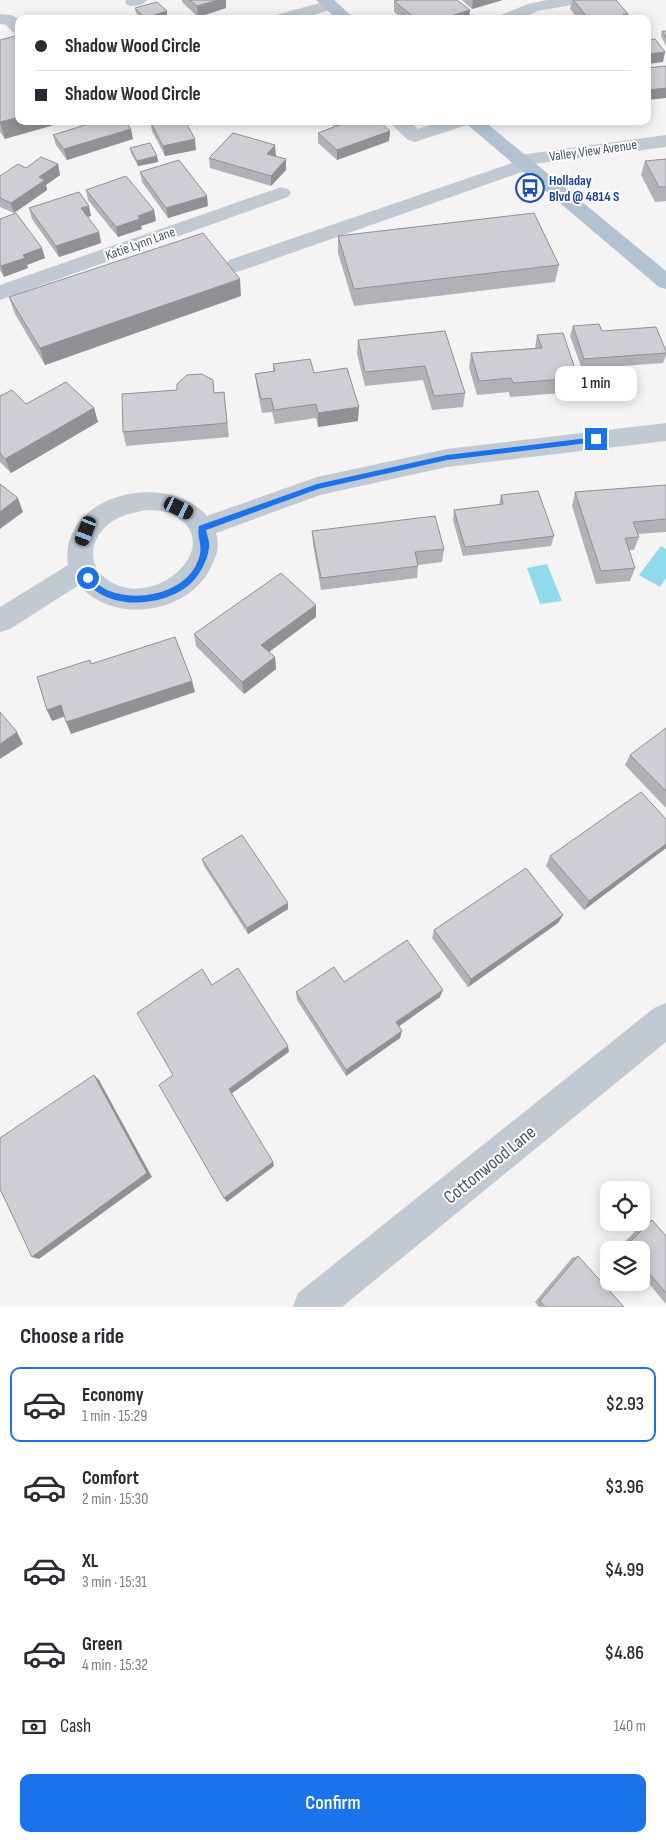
<!DOCTYPE html>
<meta charset="utf-8">
<style>
body{margin:0;font-family:"Sofia Sans Condensed",sans-serif;background:#f2f2f3;color:#2b2b33;height:100vh;display:flex;flex-direction:column;font-size:19px;white-space:nowrap}
*{box-sizing:border-box;margin:0}
p{font-size:16px;color:#7c7c81}
.icon{flex:none;width:28px;height:28px;fill:none;stroke:currentColor;stroke-width:2;stroke-linecap:round;stroke-linejoin:round}
.map{position:relative;height:1307px;overflow:hidden}
.drawer{display:flex;flex-direction:column;background:#fff;flex:1}
.drawer>*{flex:none}
.guide{position:absolute;left:15px;top:15px;width:636px;height:110px;border-radius:10px;box-shadow:0 2px 12px #0003;display:grid;align-content:center;height:110px;padding:0 20px;background:#fff}
.controls{position:absolute;left:600px;top:1181px;display:grid;gap:10px}
.controls a{display:grid;place-items:center;width:50px;height:50px;border-radius:10px;background:#fff;box-shadow:0 2px 12px #0003;font-size:25px}
.end{position:absolute;width:22px;height:22px;margin:-11px;border:6px solid #1a73e8;background:#fff;box-shadow:0 0 0 2px #fff}
.from{border-radius:50%}
.bubble{position:absolute;height:35px;border-radius:10px;background:#fff;box-shadow:0 2px 12px #0003;font-size:16px;font-weight:600;line-height:35px;text-align:center}
.car{position:absolute;width:15px;height:30px;margin:-15px -8px;border-radius:6px;box-shadow:0 0 4px 1px #0007;background:linear-gradient(#222 24%,#8ab4d8 0 40%,#222 0 76%,#8ab4d8 0 86%,#222 0)}
.guide b{display:flex;align-items:center;gap:18px;height:48px;font-size:19px}
.guide b+b{border-top:1px solid #e1e1e2}
.guide i{width:12px;height:12px;background:#2b2b33}
ul{padding:0;list-style:none}
li{display:flex;align-items:center;gap:15px;height:75px;margin:0 10px 8px;padding:0 10px;border:2px solid transparent;border-radius:10px}
li div{flex:1}
li b{display:block;font-size:19px}
li em{font-style:normal;font-weight:600}
li.current{border-color:#1a73e8}
li>.icon{width:45px;height:45px;stroke-width:1.5}
h2{padding:0 20px;font-size:22px;line-height:60px}
.pay{display:flex;align-items:center;gap:12px;height:55px;padding:0 20px;font-size:19px}
.pay p{margin-inline-start:auto}
.cta{display:flex;gap:10px;margin-top:auto;padding:10px 20px}
.cta a{flex:1;height:58px;border-radius:10px;background:#1a73e8;color:#fff;font-size:20px;font-weight:600;line-height:58px;text-align:center}
.map>svg:first-child{display:block}
</style>
<div class="map">
<svg width="666" height="1307" viewBox="0 0 666 1307">
<rect width="100%" height="100%" fill="#f5f3f3"/>
<g fill="#90daee">
<path d="M661,546l5,3v29l-6,9 -21,-12z"/>
<path d="M547,564l15,37 -22,3 -13,-36z"/>
</g>
<g fill="none" stroke-linecap="round" stroke-linejoin="round">
<g fill="#c1cad2" fill-rule="evenodd">
<path d="M126,0h21c-4,6 -13,7 -20,5l-2,-3z"/>
<path d="M330,0l6,2 2,3 -2,3 -35,11h-27l2,-4z"/>
<path d="M547,0h38l-2,3 -45,8 -17,8h-22l2,-4 27,-11z"/>
<path d="M0,14l11,1 8,4v14l-6,-1 -7,-7 -6,-1z"/>
<path d="M329,121h20c-4,7 -10,7 -17,5z"/>
<path d="M388,121h21l9,8 24,-8h28l-3,4 -52,17 -7,-2z"/>
<path d="M666,135v12l-133,17 -2,5 -288,101 -7,2 -7,-2 -3,-5 3,-5 283,-97 -3,-3 3,-4z"/>
<path d="M281,187l7,2 3,4 -3,4 -288,103v-15z"/>
<path d="M666,423v18l-219,26 -127,28 -104,38c4,13 1,22 -5,34 -22,47 -98,58 -132,18l-69,44 -10,3v-25l68,-42c-10,-70 98,-96 139,-49l110,-39 130,-28zM146,510c7,1 16,0 23,3 60,26 -6,94 -54,71 -30,-14 -28,-46 -2,-63 10,-7 22,-8 33,-11z"/>
<path d="M666,1003v39l-324,265h-49l5,-14 356,-285z"/>
</g>
<g fill="#b3c2d1" fill-rule="evenodd">
<path d="M316,0h18l21,19h-18z"/>
<path d="M463,121h21l182,150v18l-7,-2z"/>
</g>
</g>
<g fill="#b0b2b7">
<path d="M182,0h44v8l-28,9 -16,-15z"/>
<path d="M462,0h41l-31,9z"/>
<path d="M572,0h44l12,14 -1,5h-49l-8,-10z"/>
<path d="M394,1l75,18h-66l-9,-7z"/>
<path d="M135,8l32,9 -7,2h-18l-6,-6z"/>
<path d="M662,31h4v15l-5,-10z"/>
<path d="M0,40l5,99 -5,-7z"/>
<path d="M150,121l46,29 -31,6 -13,-25z"/>
<path d="M390,131l-1,10 -52,19 -19,-17v-10z"/>
<path d="M53,135l80,4 -66,21 -11,-15z"/>
<path d="M130,148l27,8 1,6 -20,4 -7,-13z"/>
<path d="M275,156l11,3v11l-15,16 -61,-18 -1,-10 67,-2z"/>
<path d="M666,159v42l-11,1 -14,-27 4,-14z"/>
<path d="M58,164l2,11 -14,10 1,5 -33,23 -14,-6v-31l26,-8z"/>
<path d="M140,172l68,34 -40,12 -26,-36z"/>
<path d="M86,190l70,31 -15,5 1,3 -24,8 -30,-37z"/>
<path d="M29,208l62,8 -4,1 12,15 2,11 -42,14 -27,-38z"/>
<path d="M0,219l45,39 -18,7 1,3 -24,9 -4,-7z"/>
<path d="M338,236l221,29 -4,17 -201,24 -16,-53z"/>
<path d="M241,296l-196,69 -30,-51 -6,-17z"/>
<path d="M573,326l29,5 64,20v4l-3,8 -81,6 -12,-33z"/>
<path d="M445,331l20,62 -2,14 -31,3 -9,-30 -58,6 -8,-32 1,-14z"/>
<path d="M537,335l41,43 -3,14 -65,5 -1,-5 -32,3 -8,-28 2,-14 64,-5z"/>
<path d="M273,364l41,9 44,48 -40,6 -2,-9 -41,6 -3,-12 -10,1 -5,-25 -2,-14 18,-2z"/>
<path d="M177,390l38,3 9,-1 5,45 -103,9 -3,-14z"/>
<path d="M0,396l26,8 68,4 4,14 -87,51 -11,-11z"/>
<path d="M666,485v47l-28,2 1,3 -5,13h-5l6,18 -5,13 -34,3 -24,-78 3,-14z"/>
<path d="M501,495l53,41 -3,10 -88,10 -10,-36 1,-10 45,-5z"/>
<path d="M312,531l132,18 -2,13 -24,3 -1,13 -96,12 -8,-46z"/>
<path d="M316,617l-47,35 6,5 1,12 -32,25 -48,-48 -2,-12z"/>
<path d="M666,728v80l-41,-43 5,-10z"/>
<path d="M666,819v29l-82,62 -38,-44 4,-10z"/>
<path d="M202,859l86,44v6l-40,25 -44,-68z"/>
<path d="M563,915l-5,8 -90,64 -36,-49 2,-8z"/>
<path d="M344,982l96,15 -41,29 3,5 -2,7 -54,38 -49,-76 -1,-8z"/>
<path d="M652,1220l14,16v68l-25,-30v-24h-20l-2,-2 25,-26z"/>
<path d="M578,1256l46,51h-85l-4,-5 37,-44z"/>
</g>
<g fill="#909195">
<path d="M218,0h8v8l-28,9 -1,-11z"/>
<path d="M473,0h30l-31,9z"/>
<path d="M470,10l-1,9h-28z"/>
<path d="M167,11v6l-7,2h-15v-1z"/>
<path d="M665,52l-2,10 -15,2v-10z"/>
<path d="M666,88v10l-18,2v-10z"/>
<path d="M19,117v4h49l-63,18 -5,-17z"/>
<path d="M131,129l2,10 -66,21 -3,-11z"/>
<path d="M390,131l-1,10 -52,19v-10z"/>
<path d="M195,139l1,11 -31,6 -2,-10z"/>
<path d="M275,145l1,11 -8,8 -1,-10z"/>
<path d="M157,156l1,6 -20,4 -1,-5z"/>
<path d="M286,159v11l-15,16v-10z"/>
<path d="M58,164l2,11 -14,10 1,5 -33,23 -3,-10 28,-26z"/>
<path d="M207,196l1,10 -40,12 -2,-10z"/>
<path d="M89,206l2,10 -8,2 -2,-10z"/>
<path d="M154,210l2,11 -15,5 1,3 -24,8 -2,-10 22,-11z"/>
<path d="M99,232l2,11 -42,14 -3,-11z"/>
<path d="M42,248l3,10 -18,7 1,3 -24,9 -3,-11 22,-11z"/>
<path d="M240,279l1,17 -196,69 -5,-17z"/>
<path d="M359,407l-1,14 -40,6v-14z"/>
<path d="M94,408l4,14 -87,51 -6,-14z"/>
<path d="M18,498l5,14 -23,17v-17z"/>
<path d="M316,605v12l-54,40 -1,-12z"/>
<path d="M275,657l1,12 -32,25 -2,-12z"/>
<path d="M192,681l3,11 -124,42 -5,-12z"/>
<path d="M61,705l5,11 -14,5 -5,-11z"/>
<path d="M17,732l6,12 -23,15v-15z"/>
<path d="M666,844v4l-82,62 5,-9z"/>
<path d="M288,903v6l-40,25 -1,-6z"/>
<path d="M563,915l-5,8 -90,64 3,-8z"/>
<path d="M443,990l-3,7 -45,32 1,-7z"/>
<path d="M402,1031l-2,7 -54,38v-6z"/>
<path d="M288,1046l1,6 -58,42 -2,-5z"/>
<path d="M94,1075l5,5 53,97 -113,82 -7,-2z"/>
<path d="M273,1162l1,4 -47,36 -3,-4z"/>
</g>
<g fill="#cdcfd5" stroke="#909195">
<path d="M190,0h28l-21,6z"/>
<path d="M399,0h58l13,10 -29,9h-25l-22,-18z"/>
<path d="M573,0h43l12,14h-5l4,5h-38z"/>
<path d="M157,2l10,9 -22,7 -10,-10z"/>
<path d="M662,31h4v7z"/>
<path d="M19,35v82l-19,5v-82z"/>
<path d="M655,39l10,13 -17,2v-14z"/>
<path d="M665,66l1,1v21l-18,2v-22z"/>
<path d="M98,121h27l6,8 -67,20 -11,-14z"/>
<path d="M150,121h35l10,18 -32,7z"/>
<path d="M350,121h29l11,10 -53,19 -19,-17z"/>
<path d="M233,133l42,12 -8,9 19,5 -15,17 -62,-18z"/>
<path d="M150,143l7,13 -20,5 -7,-13z"/>
<path d="M41,157l17,7 -19,13 6,3 -34,23 -11,-5v-22l18,-12 8,4z"/>
<path d="M666,159v28h-7l-14,-26z"/>
<path d="M179,160l28,36 -41,12 -26,-36z"/>
<path d="M126,176l28,34 -16,6 2,3 -24,8 -30,-37z"/>
<path d="M79,192l10,14 -8,2 18,24 -43,14 -27,-38z"/>
<path d="M16,213l26,35 -19,7 2,3 -24,8 -1,-1v-46z"/>
<path d="M534,213l25,52 -205,24 -16,-53z"/>
<path d="M203,233l37,46 -200,69 -31,-51z"/>
<path d="M599,324l3,7 54,-4 10,24v2l-82,6 -11,-33z"/>
<path d="M445,331l20,62 -31,3 -9,-30 -60,6 -7,-32z"/>
<path d="M563,333l15,45 -65,5 -2,-5 -32,3 -8,-28 71,-5 -5,-13z"/>
<path d="M310,359l4,14 33,-5 12,39 -41,6 -2,-9 -42,6 -3,-12 -10,1 -6,-25 20,-3 -2,-7z"/>
<path d="M202,374l11,6 1,13 10,-1 3,31 -104,9 -1,-38 55,-4v-6l10,-9z"/>
<path d="M66,382l28,26 -89,51 -5,-6v-57l12,-6 14,14z"/>
<path d="M0,484l18,14 -18,14z"/>
<path d="M666,485v34l-33,3 6,15 -14,1 10,30 -34,3 -26,-79z"/>
<path d="M538,491l16,45 -89,11 -11,-37 49,-6 -2,-9z"/>
<path d="M435,516l9,33 -29,3 3,14 -97,12 -9,-47z"/>
<path d="M281,573l35,32 -55,40 14,12 -33,25 -48,-48z"/>
<path d="M175,637l17,44 -126,41 -5,-17 -14,5 -10,-33 53,-17 1,4z"/>
<path d="M0,712l17,20 -17,12z"/>
<path d="M666,728v63l-36,-36z"/>
<path d="M641,792l25,27v25l-77,57 -39,-45z"/>
<path d="M242,835l46,68 -41,25 -45,-69z"/>
<path d="M526,868l37,47 -92,64 -37,-49z"/>
<path d="M407,940l36,50 -47,32 6,9 -56,39 -50,-78 38,-25 10,15z"/>
<path d="M238,968l50,78 -59,43 44,73 -49,36 -65,-113 14,-10 -36,-62 65,-44 10,16z"/>
<path d="M94,1075l53,98 -115,84 -32,-68v-51z"/>
<path d="M652,1220l14,16v57l-25,-29v-14h-11l-4,-4z"/>
<path d="M578,1256l46,51h-79l-5,-6z"/>
</g>
<path fill="#1a73e8" d="M596,437l4,2 -4,3 -149,18 -129,29 -112,41c1,5 4,13 3,18 -2,14 -10,28 -20,37 -28,23 -85,26 -105,-7l4,-3c4,2 5,4 8,7 4,5 14,10 20,11 28,8 69,-2 81,-30 8,-17 -1,-24 2,-37l118,-42 130,-29z"/>
<defs>
<symbol id="bus-ring" viewBox="-11 -11 22 22"><circle r="9.5" fill="#fff" stroke="#1a4fb4" stroke-width="1.5"/><path d="M-5-6H5V4H4V6H2V4H-2V6H-4V4H-5ZM-3.5-4V0h7V-4ZM-3.5 1.2v1.5H-2V1.2ZM2 1.2v1.5H3.5V1.2Z" fill="#1a4fb4"/></symbol>
</defs>
<g fill-rule="evenodd">
<use href="#bus-ring" x="514" y="172" width="32" height="32"/>
</g>
<g text-anchor="middle" stroke-width="4" stroke-linejoin="round" paint-order="stroke">
<g font-size="14" fill="#4a5661" stroke="#fff">
<text transform="translate(593 150) rotate(-8)" y="5">Valley View Avenue</text>
<text transform="translate(140 243) rotate(-20)" y="5">Katie Lynn Lane</text>
</g>
<g font-size="14" font-weight="bold" fill="#164399" stroke="#fff" text-anchor="start">
<text x="549" y="185">Holladay<tspan x="549" dy="16">Blvd @ 4814 S</tspan></text>
</g>
<g font-size="19" fill="#4a5661" stroke="#fff">
<text transform="translate(489 1164) rotate(-39)" y="7">Cottonwood Lane</text>
</g>
</g>
</svg>
<div class="controls">
<a><svg class="icon" aria-label="locate" viewBox="0 0 24 24"><circle cx="12" cy="12" r="6"/><path d="M12 2v4M12 18v4M2 12h4M18 12h4"/></svg></a>
<a><svg class="icon" aria-label="layers" viewBox="0 0 24 24"><path d="M12 4l9 5-9 5-9-5zM3 14l9 5 9-5"/></svg></a>
</div>
<i class="end from" style="left:88px;top:578px"></i>
<i class="end" style="left:596px;top:439px"></i>
<div class="bubble" style="left:555px;top:366px;width:82px">1 min</div>
<i class="car" style="left:179px;top:508px;rotate:116deg"></i>
<i class="car" style="left:86px;top:531px;rotate:201deg"></i>
<div class="guide">
<b><i class="from"></i>Shadow Wood Circle</b>
<b><i></i>Shadow Wood Circle</b>
</div>
</div>
<section class="drawer">
<h2>Choose a ride</h2>
<ul>
<li class="current"><svg class="icon" aria-label="car" viewBox="0 0 24 24"><path d="M5 17H2v-5l4-1 3-4h7l3 4 3 1v5h-3M9 17h6M6 11h13"/><circle cx="7" cy="17" r="2"/><circle cx="17" cy="17" r="2"/></svg><div><b>Economy</b><p>1 min · 15:29</p></div><em>$2.93</em></li>
<li><svg class="icon" aria-label="car" viewBox="0 0 24 24"><path d="M5 17H2v-5l4-1 3-4h7l3 4 3 1v5h-3M9 17h6M6 11h13"/><circle cx="7" cy="17" r="2"/><circle cx="17" cy="17" r="2"/></svg><div><b>Comfort</b><p>2 min · 15:30</p></div><em>$3.96</em></li>
<li><svg class="icon" aria-label="car" viewBox="0 0 24 24"><path d="M5 17H2v-5l4-1 3-4h7l3 4 3 1v5h-3M9 17h6M6 11h13"/><circle cx="7" cy="17" r="2"/><circle cx="17" cy="17" r="2"/></svg><div><b>XL</b><p>3 min · 15:31</p></div><em>$4.99</em></li>
<li><svg class="icon" aria-label="car" viewBox="0 0 24 24"><path d="M5 17H2v-5l4-1 3-4h7l3 4 3 1v5h-3M9 17h6M6 11h13"/><circle cx="7" cy="17" r="2"/><circle cx="17" cy="17" r="2"/></svg><div><b>Green</b><p>4 min · 15:32</p></div><em>$4.86</em></li>
</ul>
<div class="pay"><svg class="icon" aria-label="cash" viewBox="0 0 24 24"><path d="M3 7h18v10H3z"/><circle cx="12" cy="12" r="2"/></svg>Cash<p>140 m</p></div>
<div class="cta"><a>Confirm</a></div>
</section>
